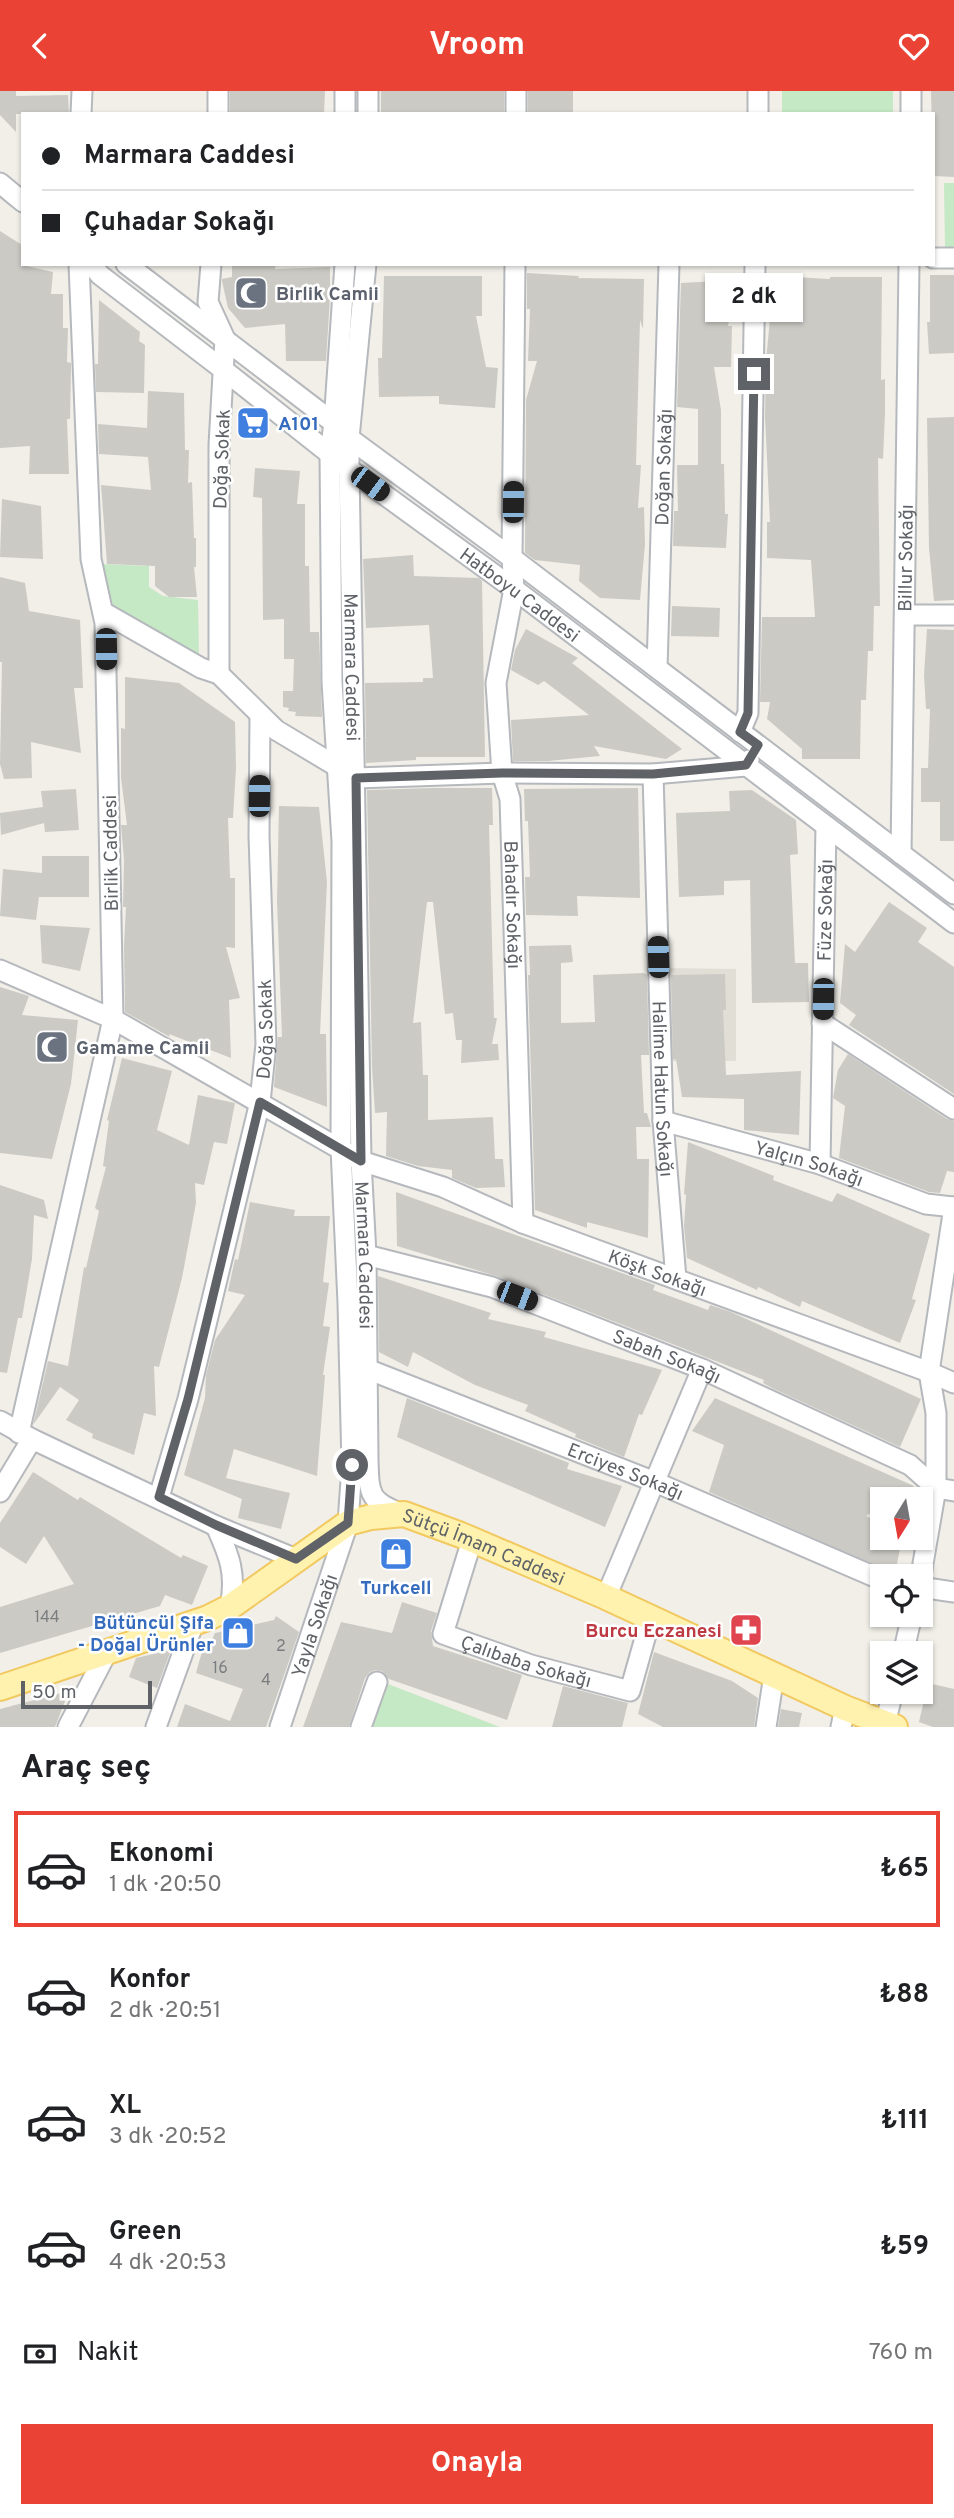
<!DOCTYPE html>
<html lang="tr">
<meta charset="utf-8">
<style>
body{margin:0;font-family:Overpass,sans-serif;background:#f6f6f6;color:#202124;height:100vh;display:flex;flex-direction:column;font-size:26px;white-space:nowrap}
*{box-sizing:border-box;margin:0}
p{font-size:23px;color:#757577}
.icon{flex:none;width:38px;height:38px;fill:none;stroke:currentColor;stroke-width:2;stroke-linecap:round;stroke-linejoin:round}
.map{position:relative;height:1636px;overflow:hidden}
.panel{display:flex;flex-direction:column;background:#fff;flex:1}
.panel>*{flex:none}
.guide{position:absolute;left:21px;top:21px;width:914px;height:154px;border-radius:0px;box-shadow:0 2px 5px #0004;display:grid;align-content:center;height:154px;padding:0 21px;background:#fff}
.needle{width:46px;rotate:191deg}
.fabs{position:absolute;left:870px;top:1396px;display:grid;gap:14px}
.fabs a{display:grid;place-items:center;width:63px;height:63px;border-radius:0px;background:#fff;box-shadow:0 2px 5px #0004;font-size:35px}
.scale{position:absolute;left:21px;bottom:18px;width:131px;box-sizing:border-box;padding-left:7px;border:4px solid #5f6368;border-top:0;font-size:19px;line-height:24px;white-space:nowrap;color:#5f6368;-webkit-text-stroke:5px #fff;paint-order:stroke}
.end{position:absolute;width:32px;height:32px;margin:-16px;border:9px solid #5f6368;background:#fff;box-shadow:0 0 0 4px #fff}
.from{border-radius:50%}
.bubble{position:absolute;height:49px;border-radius:0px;background:#fff;box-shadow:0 2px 5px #0004;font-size:23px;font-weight:700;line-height:49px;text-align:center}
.car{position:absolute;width:21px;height:42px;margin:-21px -10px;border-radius:9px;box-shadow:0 0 5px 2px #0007;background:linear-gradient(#222 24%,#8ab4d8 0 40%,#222 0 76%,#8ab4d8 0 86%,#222 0)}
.guide b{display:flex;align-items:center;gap:24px;height:66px;font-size:26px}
.guide b+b{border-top:2px solid #e0e0e0}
.guide i{width:18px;height:18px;background:#202124}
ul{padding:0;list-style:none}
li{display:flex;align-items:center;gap:21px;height:116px;margin:0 14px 10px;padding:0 7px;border:4px solid transparent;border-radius:0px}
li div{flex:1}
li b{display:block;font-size:26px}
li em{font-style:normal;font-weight:700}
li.selected{border-color:#ea4335}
li>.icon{width:63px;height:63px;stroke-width:1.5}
h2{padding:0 21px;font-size:32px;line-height:84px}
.pay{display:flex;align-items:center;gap:18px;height:77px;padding:0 21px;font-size:26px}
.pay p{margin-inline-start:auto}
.action{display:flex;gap:14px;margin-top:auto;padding:14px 21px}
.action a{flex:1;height:80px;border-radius:0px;background:#ea4335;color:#fff;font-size:28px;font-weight:700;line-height:80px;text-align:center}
header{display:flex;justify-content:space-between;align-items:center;height:91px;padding:0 21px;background:#ea4335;color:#fff;font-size:32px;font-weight:700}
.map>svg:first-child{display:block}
</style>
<header><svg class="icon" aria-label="back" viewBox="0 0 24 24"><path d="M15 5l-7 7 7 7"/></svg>Vroom<svg class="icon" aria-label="heart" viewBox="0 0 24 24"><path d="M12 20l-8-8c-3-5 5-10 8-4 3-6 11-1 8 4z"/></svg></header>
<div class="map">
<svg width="954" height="1636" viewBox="0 0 954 1636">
<rect width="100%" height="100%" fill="#f1efe8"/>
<path fill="#e1ded6" d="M665,877l71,1v92h-71z"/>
<g fill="#c5e8c5">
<rect x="782" y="0" width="111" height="23"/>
<path d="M944,92h10v64h-9z"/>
<path d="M99,473l50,2v21l14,9 35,4 1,58 -86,-53z"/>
<path d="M380,1590l120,46h-135z"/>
</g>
<g fill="#cccac5">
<path d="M0,0h16v5l52,-1 1,19h-53v18l-16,-17z"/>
<path d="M230,0h95l-1,23h-94z"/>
<rect x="381" y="0" width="123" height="23"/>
<rect x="528" y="0" width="45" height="23"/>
<path d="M931,0h23v86l-21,-1z"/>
<path d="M0,140l22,14v20l31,7 -2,22h12v34h5l-1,34 4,1v5l-1,51h-3l2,55h-40l1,-28 -30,2z"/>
<path d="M232,173h44l-1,5 55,-2v30l-4,64h-40l-1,-37 -40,4 -17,-20 -6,-27v-2l10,-2z"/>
<path d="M527,182l52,3 -1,2 66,1 -1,50 -3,-9 -4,145h5l-3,43 6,-1 1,37 -5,56 -40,-2 -21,-17 1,-16 -45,-5 -10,-7 1,-153 11,-39h-9l2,-52h-3z"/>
<path d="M930,184h24v78l-25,1 -2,-32h3z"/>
<path d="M384,185h98v40h-6l10,51 12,1 -3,40 -56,-4v-8l-60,1 -1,-39h4z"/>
<path d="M774,185l56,3v-2h52l-1,103 4,-1v34l-2,46 -5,-1 2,148h-6l-1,45h-5l-2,49h-5l-1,59h-58v-10l-35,-30 3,-17h-10l2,-85h53l-4,-57 -44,-2v-36h3l-5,-105 1,-56z"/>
<path d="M736,189l-8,46h4l-1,41h-17l7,43v54h3l1,50h3l-2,34 -53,-2 1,-35h4l-1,-46h21v-56l-21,-2 4,-124z"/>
<path d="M99,209l41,32 -1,9 6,4 -1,48 -48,-1 -1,-28h3z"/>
<path d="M148,300l36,2 1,57h4l-1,33 4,-1 2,56h2v29h-2l3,30h-28l-14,-11v-20l-48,-2 -6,-79 50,5 -3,-33 -49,-3 -1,-30 49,4z"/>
<path d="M954,326v183l-20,1 -5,-53 -2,-130z"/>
<path d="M255,377l45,3 -3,33h8v62h4l1,66h9l3,85 -27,-1 1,-4 -8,-1 1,-3 -6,-1v-16h10l1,-32h-10v-40l-21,1 -1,-122 -9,-1z"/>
<path d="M2,408l39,7 2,53 -43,-2z"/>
<path d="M413,464l1,21 65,2 3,3 3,176h-69v3l-50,3 -1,-80 58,-1v-4h10l-4,-53 -63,3 -3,-69z"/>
<path d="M0,486l25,6 4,28 51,9 3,68h-9l7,65 -50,-11 1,36 -28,1 -4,-15 2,-102h-2z"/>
<path d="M672,515l48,2 -1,29 -48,-1z"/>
<path d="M526,538l52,29 -6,5 110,86 -16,10 -72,-13 6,10 -52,5h-35l-2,-41 78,-5 -45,-34 -6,4 -27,-15 4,-20z"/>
<path d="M927,538l27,1v211h-14v-39h-19v-34h7l2,-59h-4l-2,-34z"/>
<path d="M125,586l54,6 56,39 1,46 -3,50h-5l2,60h5v70l-9,-1 14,51 -11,2 2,58 -62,-24 1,3 -45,-25 -1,-67 2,-38h-3l1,-47 -3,-35h6l-6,-47v-50l4,1z"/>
<path d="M433,697h59l1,37h-4l5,193h3l-5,26h6l1,16 -38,3 1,-23h-6l-3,-27 -8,1 -12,-112h-6l-14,121 8,-1 2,53h5v45l65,-3 2,42h8l2,28 -29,1 -24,-10v-8l-34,-4 -32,-10 1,-44 -12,1 -3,-45 -5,-278z"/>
<path d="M638,697l2,110 -63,-2 1,20 -52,-1 -1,-38h5l-2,-56h-3l-1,-32z"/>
<path d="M76,698l3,41 -34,2 -1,-9 -43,12 -1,-22 43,-6 -2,-16z"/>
<path d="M752,699l44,30 2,34 -8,1 5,108h13l1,39 -57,1 -2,-123 -26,1v14l-45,2 -3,-84 54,-2 -1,-20z"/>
<path d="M279,715l40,1 8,75 -7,152h6l1,73 -53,-20 4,-50h4l-5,-136z"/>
<path d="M42,765h47v41h-50l-3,23 -36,-4 3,-47 39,4z"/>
<path d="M889,811l38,26 -9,14 36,25v127l-105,-69 7,-10 -16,-12 5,-59 10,8z"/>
<path d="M40,834l50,3 -10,43 -38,-8z"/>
<path d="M571,854l2,17 -12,1v60l34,-1 -2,-47 51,-2 3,2 2,80h-8l3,58h3l4,14h-15l1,32h12l-1,79 -61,-16v6l-52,-18 -7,-235h2l-1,-29z"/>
<path d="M725,883l1,36h-3l3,65 75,-4 -2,64 -55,-5v-31l-62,-2 -6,-38h-3l-2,-84z"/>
<path d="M0,896l29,9 -7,19 56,5 -7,64 -19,75 -52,-6z"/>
<path d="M848,963l99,65 7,2v51l-7,-1 -7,22 -11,-1 -90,-34 6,-52 -12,-8 5,-28z"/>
<path d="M122,967l50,13 -15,59 32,15 9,-50 37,8 -8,41 -13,-2 -10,43 -9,-2 1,20 -14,75 -23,89 -5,-1 2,50 -12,-3 -10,42 -42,-17 1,-4 -27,-14 13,-20 -19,-13 -27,38 15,-64 20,5 16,-99 2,1 13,-57 -4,-3 11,-41 -3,-1 6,-45 -2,-1z"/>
<path d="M688,1051l86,34 -1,4 59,22 5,-9 93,41 -18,65 4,1 -16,43 -98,-42 -2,6 -42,-20 -1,3 -70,-32 -3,-32 2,-31 -2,-1z"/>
<path d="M0,1094l44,15 4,19 -14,-4 -2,44 -10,59h-4l-11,55 -7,-1z"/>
<path d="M396,1101l259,93 -2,5 55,20 2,-5 21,7 190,87 -21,48 -126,-58 -11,-6 1,-3 -84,-33 -184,-71 -99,-30z"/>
<path d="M250,1111l45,8 -1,6h36l-7,66 6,1 -6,43 7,1 -7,48h2l-8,101 -83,-27 -8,29 64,15 -9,36 -43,-11 4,-19 -58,-24 21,-77 1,-23 9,-35 30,-45 -17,-4 7,-32 3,1z"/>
<path d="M378,1185l113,37 -3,6 58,13 -2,5 118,33 -20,45 -3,-1 -15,43 -49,-20 1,-3 -51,-23 3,-6 -53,-20 -62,-33 -5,15 -29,-15z"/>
<path d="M407,1307l162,65 -2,6 55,17 -17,41 -208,-90z"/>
<path d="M715,1307l199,88 -22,14h-10v6l-16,10 16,7v15h20l-7,36 -186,-82 15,-47 -32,-14z"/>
<path d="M33,1381l45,28 2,-3 101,61 2,-3 25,11 -16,39 -27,-10 -5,11 -160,47v-46l74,-23 -30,-48 -18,28 -26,-17v-24z"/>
<path d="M402,1511l35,11 -6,18 2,15 89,29 -15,45 -118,-41 -7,-8 -7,-1 -5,2 -5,6 -16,49h-46l38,-105 51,11z"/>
<path d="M276,1525l23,16 -33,95h-89l8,-23 45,17 13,-32 -47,-16 7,-25 5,1 7,-16 59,-13z"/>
<path d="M171,1559l-14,38 -28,-11 7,-19z"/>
<path d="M654,1561l78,29 26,17 -4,29h-91l-25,-13z"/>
<path d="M928,1592l26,6v38h-21l-14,-5z"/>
<path d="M563,1595l65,17 -6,24h-70z"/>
<path d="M69,1600l-14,36h-55v-18z"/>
<path d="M781,1618l21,4 -3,14h-21z"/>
</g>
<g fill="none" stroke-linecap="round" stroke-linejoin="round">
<defs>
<g id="minor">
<path d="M218,0v23"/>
<path d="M345,0v23"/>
<path d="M81,23l1,-23"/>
<path d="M368,23v-23"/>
<path d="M516,23v-23"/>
<path d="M758,23v-23"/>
<path d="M911,23v-23"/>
<path d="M0,92l23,19"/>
<path d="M933,167h21"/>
<path id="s1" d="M91,173l9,11 125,96 124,98 165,120 440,334"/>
<path d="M126,173l208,159 15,15 163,120 442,336"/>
<path d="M211,173l-3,38 17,37 -6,106v229"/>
<path id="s2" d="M366,173l-17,174v31l12,692 5,94 2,204c1,34 0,43 35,55"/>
<path id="s3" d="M515,173l-3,294 2,31 -18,94 6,90 8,26 13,424"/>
<path d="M103,521l98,56 18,6 57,56 80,48 146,-5 151,1 93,-8 3,-6"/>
<path d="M905,524h49"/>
<path id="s4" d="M657,577l12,-404"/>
<path d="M740,641l8,-19 7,-449"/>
<path id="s5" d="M653,683l10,347 13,158"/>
<path id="s6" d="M901,763l8,-590"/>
<path id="s7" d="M0,879l113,49 248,142 82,26 80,36 406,149 25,11"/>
<path d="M822,932l132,86"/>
<path id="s8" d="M663,1030l157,43 106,40 28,3"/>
<path id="s9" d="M820,1073l6,-338"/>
<path id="s10" d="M366,1164l126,32 210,82 208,96 26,23 18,3"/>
<path id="s11" d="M367,1278l288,113 227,98"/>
<path d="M0,1330l32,18 184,87 80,33"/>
<path d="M19,1342l94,-414 -8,-396 -14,-64 -12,-295"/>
<path d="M0,1401l32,-53"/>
<path id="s12" d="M159,1406l29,-98 72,-297 6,-58 -7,-208 1,-120"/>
<path d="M216,1435c13,29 21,48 14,81"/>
<path id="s13" d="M472,1449l-29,94 88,31 99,26 21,-74"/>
<path d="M920,1490l16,-93v-75l-7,-41 25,-165"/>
<path d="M920,1496l34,5"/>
<path d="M606,1506l96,-228"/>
<path d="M903,1563l9,-39"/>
<path d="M885,1633l8,-32"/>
<path d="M68,1636l39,-75"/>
<path d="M156,1636l38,-105"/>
<path id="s14" d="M280,1636l68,-204 4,-57 -4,-163 -7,-155 1,-307 -10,-159 -2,-229 4,-30 11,-159"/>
<path d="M361,1636l16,-45"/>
<path d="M766,1636l8,-52"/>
<path d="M841,1636l4,-19"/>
</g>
<g id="major">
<path id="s15" d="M0,1597l208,-70 22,-11 118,-84 23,-6 33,-3 57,21 145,62 239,111 50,19"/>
</g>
</defs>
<use href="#minor" stroke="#b5b8bc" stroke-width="23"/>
<use href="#major" stroke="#f2c960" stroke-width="28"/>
<use href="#minor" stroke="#fff" stroke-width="19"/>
<use href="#major" stroke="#fff2af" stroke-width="24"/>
</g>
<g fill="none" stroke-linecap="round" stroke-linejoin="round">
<path stroke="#5f6368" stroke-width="9" d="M352,1374l-4,58 -52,36 -80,-34 -57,-28 29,-98 72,-297 101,59 -5,-383 146,-5 151,1 93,-9 12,-20 -18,-13 8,-19 6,-339"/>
</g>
<defs>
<symbol id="mosque-square" viewBox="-11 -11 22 22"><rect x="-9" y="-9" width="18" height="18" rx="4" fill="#6b7280" stroke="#fff"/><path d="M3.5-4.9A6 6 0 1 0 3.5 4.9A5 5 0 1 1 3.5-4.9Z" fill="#fff"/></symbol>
<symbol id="supermarket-square" viewBox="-11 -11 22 22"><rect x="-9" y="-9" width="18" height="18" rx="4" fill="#3f7fe0" stroke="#fff"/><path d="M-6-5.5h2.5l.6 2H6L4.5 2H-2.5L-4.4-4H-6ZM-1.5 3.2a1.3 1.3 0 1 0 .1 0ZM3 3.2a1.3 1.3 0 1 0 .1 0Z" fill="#fff"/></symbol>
<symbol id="shop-square" viewBox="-11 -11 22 22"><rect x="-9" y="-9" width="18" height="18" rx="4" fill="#3f7fe0" stroke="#fff"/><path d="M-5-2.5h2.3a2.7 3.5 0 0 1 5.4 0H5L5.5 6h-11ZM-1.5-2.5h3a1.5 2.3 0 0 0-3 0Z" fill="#fff"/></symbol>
<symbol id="pharmacy-square" viewBox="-11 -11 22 22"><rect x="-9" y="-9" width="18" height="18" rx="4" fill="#e0444e" stroke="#fff"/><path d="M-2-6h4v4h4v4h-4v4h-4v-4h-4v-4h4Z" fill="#fff"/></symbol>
</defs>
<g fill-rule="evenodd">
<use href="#mosque-square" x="232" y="183" width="38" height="38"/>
<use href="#supermarket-square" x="234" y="313" width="38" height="38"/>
<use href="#mosque-square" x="33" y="937" width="38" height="38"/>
<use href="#shop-square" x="377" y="1444" width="38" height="38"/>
<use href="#pharmacy-square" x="727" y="1520" width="38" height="38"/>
<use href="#shop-square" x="219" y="1523" width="38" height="38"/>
</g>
<g text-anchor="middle" stroke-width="5" stroke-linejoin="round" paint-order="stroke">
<g font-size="16" fill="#7a7d7f">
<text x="47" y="1531">144</text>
<text x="281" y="1560">2</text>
<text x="220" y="1582">16</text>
<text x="266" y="1594">4</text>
</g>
<g font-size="19" font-weight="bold" fill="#5b616d" stroke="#fff" text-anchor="start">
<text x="276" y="209">Birlik Camii</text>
<text x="76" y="963">Gamame Camii</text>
</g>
<g font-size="19" font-weight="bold" fill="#366cbe" stroke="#fff" text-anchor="start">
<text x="278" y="339">A101</text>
<text x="396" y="1503" text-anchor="middle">Turkcell</text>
<text x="214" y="1538" text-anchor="end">Bütüncül Şifa<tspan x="214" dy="22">- Doğal Ürünler</tspan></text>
</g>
<g font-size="19" fill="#5f6368" stroke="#fff">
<text transform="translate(221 368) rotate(-88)" y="7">Doğa Sokak</text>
<text dy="7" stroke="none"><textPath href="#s4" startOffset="201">Doğan Sokağı</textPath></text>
<text dy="7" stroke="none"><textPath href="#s6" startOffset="296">Billur Sokağı</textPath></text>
<text dy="7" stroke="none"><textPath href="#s1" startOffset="542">Hatboyu Caddesi</textPath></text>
<text dy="7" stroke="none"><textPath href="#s2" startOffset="404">Marmara Caddesi</textPath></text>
<text transform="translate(110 762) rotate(-91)" y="7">Birlik Caddesi</text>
<text dy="7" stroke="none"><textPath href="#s3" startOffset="644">Bahadır Sokağı</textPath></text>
<text dy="7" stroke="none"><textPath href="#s9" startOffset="254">Füze Sokağı</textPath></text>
<text dy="7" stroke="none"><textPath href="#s12" startOffset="481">Doğa Sokak</textPath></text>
<text dy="7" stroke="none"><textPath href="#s5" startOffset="315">Halime Hatun Sokağı</textPath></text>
<text dy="7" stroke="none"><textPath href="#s8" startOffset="152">Yalçın Sokağı</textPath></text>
<text dy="7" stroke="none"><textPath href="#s2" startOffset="992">Marmara Caddesi</textPath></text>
<text dy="7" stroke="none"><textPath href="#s7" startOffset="726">Köşk Sokağı</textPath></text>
<text dy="7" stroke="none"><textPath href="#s10" startOffset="318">Sabah Sokağı</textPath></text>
<text dy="7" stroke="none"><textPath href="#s11" startOffset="278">Erciyes Sokağı</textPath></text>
<text dy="7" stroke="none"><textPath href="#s15" startOffset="532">Sütçü İmam Caddesi</textPath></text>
<text dy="7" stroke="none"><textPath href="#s14" startOffset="107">Yayla Sokağı</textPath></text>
<text dy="7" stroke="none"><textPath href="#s13" startOffset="186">Çalıbaba Sokağı</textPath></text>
</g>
<g font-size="19" font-weight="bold" fill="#be3a42" stroke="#fff" text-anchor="end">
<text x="722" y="1546">Burcu Eczanesi</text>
</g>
</g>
</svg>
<div class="fabs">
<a><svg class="needle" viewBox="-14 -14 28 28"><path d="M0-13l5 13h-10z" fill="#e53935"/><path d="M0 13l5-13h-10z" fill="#757577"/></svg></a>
<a><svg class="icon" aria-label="locate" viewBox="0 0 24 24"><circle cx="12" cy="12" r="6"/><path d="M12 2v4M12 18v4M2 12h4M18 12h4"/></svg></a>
<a><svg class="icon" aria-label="layers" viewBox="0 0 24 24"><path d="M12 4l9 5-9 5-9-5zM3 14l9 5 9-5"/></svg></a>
</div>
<div class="scale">50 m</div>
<i class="end from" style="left:352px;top:1374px"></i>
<i class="end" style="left:754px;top:283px"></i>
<div class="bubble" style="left:705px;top:182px;width:98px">2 dk</div>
<i class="car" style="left:370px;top:393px;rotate:126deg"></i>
<i class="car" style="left:513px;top:411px;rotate:1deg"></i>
<i class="car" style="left:106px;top:558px;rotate:179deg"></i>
<i class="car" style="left:259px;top:705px;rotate:1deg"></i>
<i class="car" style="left:658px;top:866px;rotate:358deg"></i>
<i class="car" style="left:823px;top:908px;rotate:181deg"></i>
<i class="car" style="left:517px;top:1205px;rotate:111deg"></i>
<div class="guide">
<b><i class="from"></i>Marmara Caddesi</b>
<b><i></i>Çuhadar Sokağı</b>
</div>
</div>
<section class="panel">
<h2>Araç seç</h2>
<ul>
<li class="selected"><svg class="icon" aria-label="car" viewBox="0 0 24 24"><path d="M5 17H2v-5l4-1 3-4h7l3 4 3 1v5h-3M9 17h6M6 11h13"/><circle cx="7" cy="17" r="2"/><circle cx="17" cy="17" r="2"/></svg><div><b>Ekonomi</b><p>1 dk · 20:50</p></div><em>₺65</em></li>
<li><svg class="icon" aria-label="car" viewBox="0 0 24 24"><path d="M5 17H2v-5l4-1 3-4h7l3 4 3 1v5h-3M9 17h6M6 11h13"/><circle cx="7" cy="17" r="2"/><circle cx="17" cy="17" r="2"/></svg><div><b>Konfor</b><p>2 dk · 20:51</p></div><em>₺88</em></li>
<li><svg class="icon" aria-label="car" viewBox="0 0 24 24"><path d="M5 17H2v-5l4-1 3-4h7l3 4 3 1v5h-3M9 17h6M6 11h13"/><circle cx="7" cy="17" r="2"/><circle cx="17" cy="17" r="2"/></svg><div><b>XL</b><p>3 dk · 20:52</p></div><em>₺111</em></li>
<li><svg class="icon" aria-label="car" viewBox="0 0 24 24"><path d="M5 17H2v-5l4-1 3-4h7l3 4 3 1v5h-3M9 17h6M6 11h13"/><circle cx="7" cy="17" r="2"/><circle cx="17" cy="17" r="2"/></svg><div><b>Green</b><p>4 dk · 20:53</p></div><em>₺59</em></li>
</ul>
<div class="pay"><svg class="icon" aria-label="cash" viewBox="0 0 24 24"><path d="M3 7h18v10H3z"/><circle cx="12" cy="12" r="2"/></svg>Nakit<p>760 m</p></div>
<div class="action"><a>Onayla</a></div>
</section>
